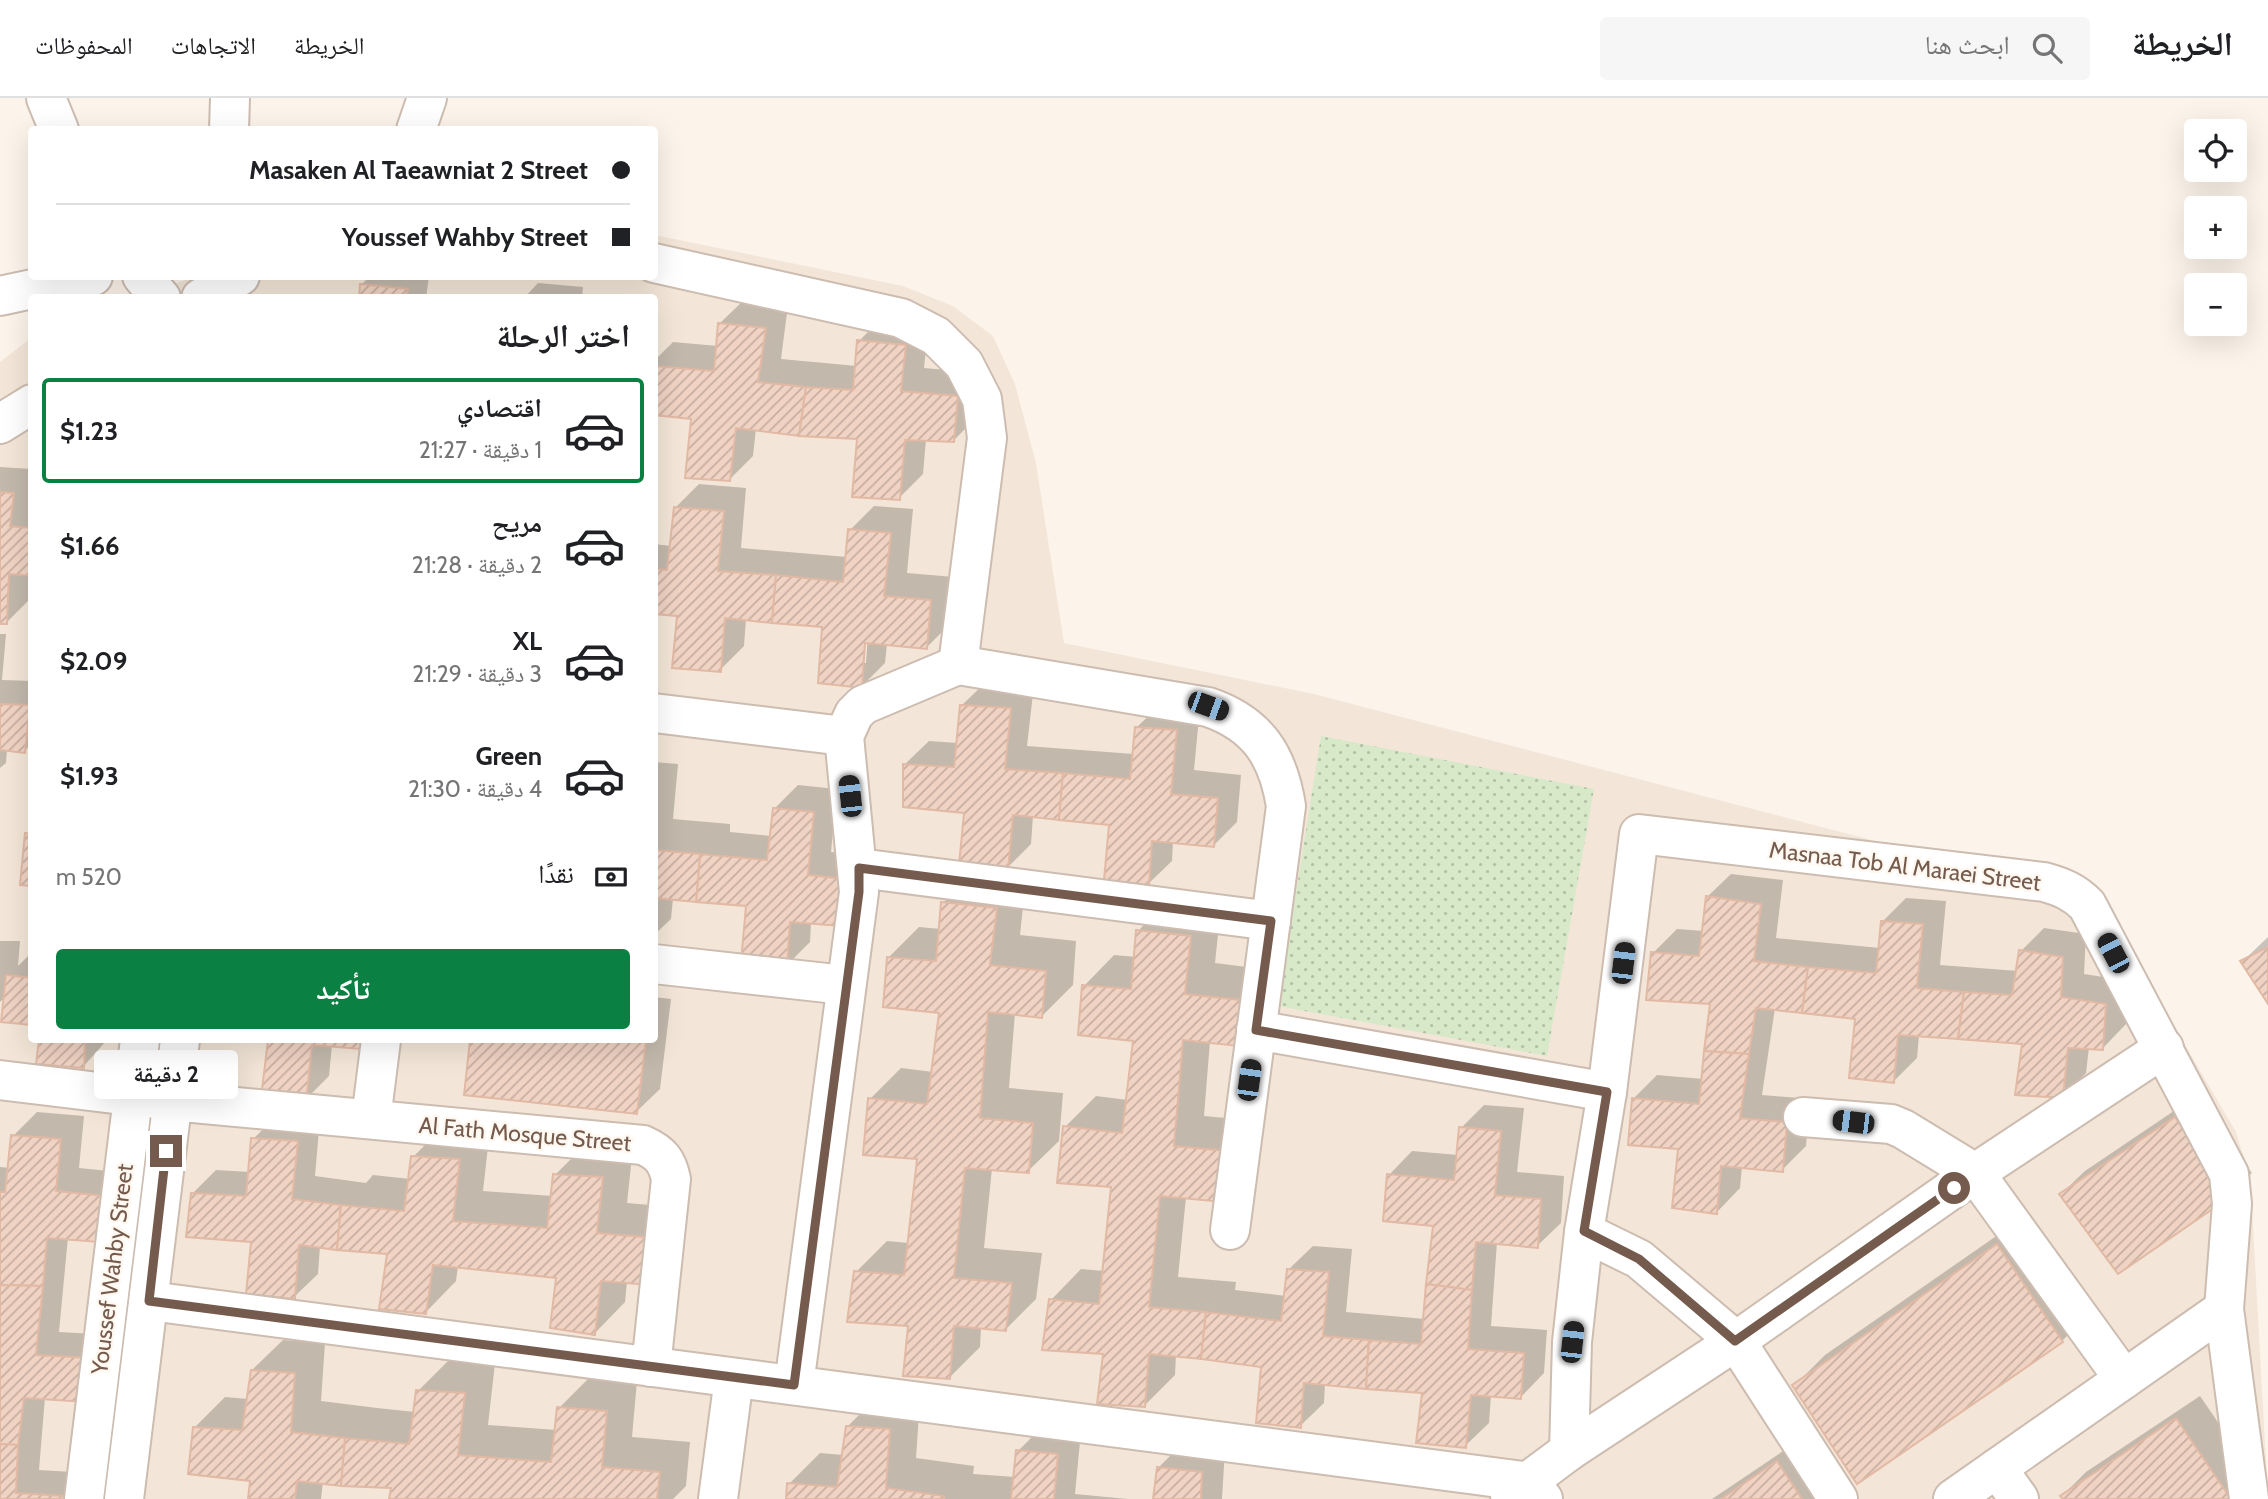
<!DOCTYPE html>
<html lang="ar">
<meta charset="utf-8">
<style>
body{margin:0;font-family:Cabin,"Noto Naskh Arabic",sans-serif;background:#f6f6f6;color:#202124;direction:rtl;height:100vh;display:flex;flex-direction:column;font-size:26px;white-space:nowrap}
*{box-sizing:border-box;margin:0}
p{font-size:23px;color:#757577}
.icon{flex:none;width:38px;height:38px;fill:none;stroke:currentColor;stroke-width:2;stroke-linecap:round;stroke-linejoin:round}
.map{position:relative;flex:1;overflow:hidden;direction:ltr}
.sheet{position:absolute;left:28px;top:196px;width:630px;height:749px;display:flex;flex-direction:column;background:#fff;border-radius:7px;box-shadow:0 7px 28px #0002;direction:rtl}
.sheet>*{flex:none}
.banner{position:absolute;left:28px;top:28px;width:630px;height:154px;border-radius:7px;box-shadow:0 7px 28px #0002;direction:rtl;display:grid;align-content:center;height:154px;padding:0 28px;background:#fff}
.tools{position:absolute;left:2184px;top:21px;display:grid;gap:14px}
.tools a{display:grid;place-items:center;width:63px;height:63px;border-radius:7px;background:#fff;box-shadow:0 7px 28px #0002;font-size:35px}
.end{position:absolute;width:32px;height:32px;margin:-16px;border:9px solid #755b4e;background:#fff;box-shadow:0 0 0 4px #fff}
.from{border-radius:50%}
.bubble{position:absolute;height:49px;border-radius:7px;background:#fff;box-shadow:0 7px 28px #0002;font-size:23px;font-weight:700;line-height:49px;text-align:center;direction:rtl}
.car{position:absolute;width:21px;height:42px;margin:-21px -10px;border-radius:9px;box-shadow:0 0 5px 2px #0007;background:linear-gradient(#222 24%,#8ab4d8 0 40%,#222 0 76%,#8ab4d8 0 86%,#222 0)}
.banner b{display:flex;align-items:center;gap:24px;height:66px;font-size:26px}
.banner b+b{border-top:2px solid #e0e0e0}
.banner i{width:18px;height:18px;background:#202124}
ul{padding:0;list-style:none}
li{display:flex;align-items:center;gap:21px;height:105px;margin:0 14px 10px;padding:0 14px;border:4px solid transparent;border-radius:7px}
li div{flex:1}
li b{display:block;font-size:26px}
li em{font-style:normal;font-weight:700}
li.active{border-color:#0b8043}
li>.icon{width:63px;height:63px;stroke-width:1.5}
h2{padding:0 28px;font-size:32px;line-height:84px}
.pay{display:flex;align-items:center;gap:18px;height:77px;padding:0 28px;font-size:26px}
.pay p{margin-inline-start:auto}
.button{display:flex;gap:14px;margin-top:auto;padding:14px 28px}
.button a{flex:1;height:80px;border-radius:7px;background:#0b8043;color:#fff;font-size:28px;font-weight:700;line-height:80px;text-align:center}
header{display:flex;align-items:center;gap:42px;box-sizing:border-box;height:98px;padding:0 35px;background:#fff;border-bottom:2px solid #e0e0e0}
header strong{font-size:33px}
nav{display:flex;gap:38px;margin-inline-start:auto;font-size:24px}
.search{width:490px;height:63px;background:#f6f6f6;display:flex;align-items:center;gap:18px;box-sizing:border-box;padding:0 24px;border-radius:7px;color:#757577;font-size:26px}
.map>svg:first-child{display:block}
</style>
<header>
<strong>الخريطة</strong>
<div class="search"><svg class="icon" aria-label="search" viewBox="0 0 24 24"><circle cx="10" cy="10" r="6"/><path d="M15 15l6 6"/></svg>ابحث هنا</div>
<nav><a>الخريطة</a><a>الاتجاهات</a><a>المحفوظات</a></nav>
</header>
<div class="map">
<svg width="2268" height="1401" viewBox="0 0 2268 1401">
<defs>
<pattern id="grass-dots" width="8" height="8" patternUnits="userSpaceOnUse" patternTransform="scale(1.75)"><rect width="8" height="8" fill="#d7e9c8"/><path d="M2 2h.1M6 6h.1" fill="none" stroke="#b3c0a5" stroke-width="1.8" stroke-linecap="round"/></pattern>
<pattern id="building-hatch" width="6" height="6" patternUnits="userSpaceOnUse" patternTransform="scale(1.75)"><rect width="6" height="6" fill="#f0d3c3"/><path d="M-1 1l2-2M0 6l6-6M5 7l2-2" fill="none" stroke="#c7aea1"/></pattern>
</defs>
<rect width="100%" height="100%" fill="#fcf4ea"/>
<path fill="#f3e6d8" d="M655,137l248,51 50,20 40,30 22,48 21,79 28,180 250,51 569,149 195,36 97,149 61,104 10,33 5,23 17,311h-2268v-1137l31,-24 1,702h622v-742l-516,-1 56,-20 460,-1z"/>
<path fill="url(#grass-dots)" d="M1321,638l273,53 -47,267 -269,-50z"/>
<g fill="#0003" fill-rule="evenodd">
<path d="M370,178h59l-3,22h-65l1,-14z"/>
<path d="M538,185l45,4 -1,11h-58z"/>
<path d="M744,202l44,5 -7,54 76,7 2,-25 24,-24 46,4 -5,47 57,5 -4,44 -24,24 -27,-2 -3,35 -24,24 -40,-61 -103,-9 -3,28 -24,24 -36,-63 -39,-4v-52l19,-19 45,4 2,-23z"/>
<path d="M0,369l32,2 -2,130 -24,24 -6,-1z"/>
<path d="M699,386l47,4 -5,60 106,9 3,-27 24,-24 39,3 -6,64 47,4 -4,47 -24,24 -39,-4 -2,19 -23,23 -38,-60 -78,-8 -2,28 -24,24 -41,-56 -25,-2v-68l17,2 4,-38zM864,536l4,1 -2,28h-4z"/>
<path d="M0,536h6l-4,46 30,1v63l-8,7 -17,-2 -1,14 -6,5z"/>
<path d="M986,584l48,3 -7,61 107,8 3,-27 24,-23 39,3 -6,63 47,5 -4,47 -23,23 -41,-4 -1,20 -24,23 -37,-61 -78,-7 -2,28 -24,24 -41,-57 -61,-47 24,-23 29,2 4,-38z"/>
<path d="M654,664l24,2 -5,55 57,5v8l41,4 3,-27 24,-24 39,4 -6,63 37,4 -57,66 -1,20 -24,24 -38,-62 -75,-6 -2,21 -17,16z"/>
<path d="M974,774l52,6 -6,57 56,6 -3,44 -31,31 -27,-3 -6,75 54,5 -4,48 -31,30 -36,-3 -8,80 58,5 -6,46 -30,30 -25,-2 -1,20 -31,31 -39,-54 -54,-52 31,-31 22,2 10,-86 -49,-58 31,-31 32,4 8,-60 -52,-55 30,-30 22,2 2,-26z"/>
<path d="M1731,776l52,6 -7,58 104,10 3,-27 23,-23 40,3 -6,64 78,6 3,-20 23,-23 42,6 -2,40 45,7 -3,43 -23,24 -14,-1 -3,26 -23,23 -39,-54 -105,-7 -2,23 -23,23 -37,-64 -82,-9 -13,87 48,4 -4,47 -24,24 -40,-4 -2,22 -23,24 -37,-64 -46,-50 23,-23 46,4 9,-77 -59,-49 24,-24 27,2 3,-34z"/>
<path d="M1169,802l52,6 -6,57 56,7 -61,71 -6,75 54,5 -72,76 -8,80 58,5 -1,8 51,6 3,-27 24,-23 39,3 -6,63 79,7 10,-95 -46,-49 23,-24 46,4 3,-27 23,-23 40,3 -7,64 47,4 -3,47 -24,23 -40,-4 -6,84 56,4 -3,43 -23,24 -30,-2 -2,28 -24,23 -42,-55 -98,-8 -1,20 -24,23 -38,-61 -86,-10 -1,20 -31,31 -39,-54 -54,-52 30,-31 23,2 9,-85 -48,-59 31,-31 32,4 7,-60 -51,-54 30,-31 22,2 2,-26z"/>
<path d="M2268,839v63l-25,-39z"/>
<path d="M0,843h20l-2,25 13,-13 1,70 -27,-26 -5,5z"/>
<path d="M654,899l17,2 -11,90 -24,23 -171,-19 6,-53h183z"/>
<path d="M41,942h66l-24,27 -45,-4z"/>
<path d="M270,942h112l-50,5 -3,31 -24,24 -42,-4z"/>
<path d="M2199,996l53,79 -23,23 -168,-2 24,-23z"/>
<path d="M37,1014l47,4 -5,52 50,5 -61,64 -9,95 54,3 -68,62 -6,73 50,3 -2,26h-87v-332l10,1 3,-32z"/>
<path d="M277,1018l43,2 -5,58 51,7 7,-8 37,4 3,-22 31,-31 46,3 -7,62 69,5 3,-21 31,-31 47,3 -6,56 58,5 -58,73 -2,21 -30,31 -37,-57 -100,-10 -2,15 -30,31 -37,-60 -69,-6 -2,28 -24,23 -41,-56 -61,-47 24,-24 34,2 3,-33z"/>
<path d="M2028,1116l65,96 -31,31 -205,141 -63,-96 31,-31z"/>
<path d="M283,1242l42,3 -4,58 56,7 38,4 3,-21 31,-31 46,3 -7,62 69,5 2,-22 31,-31 47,4 -5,56 58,5 -4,44 -13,13h-282l2,-13 -70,-5 -2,18h-71l2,-20 -58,-51 31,-31 23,2 4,-29z"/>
<path d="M878,1298l42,3 -4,59 58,8 -1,8 42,3 3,-26 24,-24 39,4 -6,63 53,5h-341l2,-15 31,-31 23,2 4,-28z"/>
<path d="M2200,1298l54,79 -25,24h-164l-3,-3 24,-24z"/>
<path d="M1801,1341l40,60h-129z"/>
<path d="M1182,1346l43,5 -3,50h-67l3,-31z"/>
</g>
<g fill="url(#building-hatch)" stroke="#e2b9a4" stroke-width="2">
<path d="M360,186l48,5 -2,9h-47z"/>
<path d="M718,225l48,5 -8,54 48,5 -7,49 -63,-8 -6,53 -45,-3 6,-59 -37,-4v-49l60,5z"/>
<path d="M857,242l49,5 -5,46 57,5 -4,46 -49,-2 -5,60 -48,-3 5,-58 -58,-3 7,-49 47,3z"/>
<path d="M0,394l14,1 -4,33 22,2v48l-23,-2 -2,50h-7z"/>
<path d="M674,409l50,4 -6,60 58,4 -4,48 -47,-5 -4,54 -49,-4 5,-52 -23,-2v-45l13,1z"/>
<path d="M848,431l43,4 -7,63 47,4 -4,49 -62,-6 -3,45 -44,-5 4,-56 -50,-4 4,-48 67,7z"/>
<path d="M0,606l30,1 -5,48 -25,-3z"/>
<path d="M960,607l51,3 -6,61 58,4 -4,47 -46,-5 -5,55 -49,-5 5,-52 -61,-6v-43l51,3z"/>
<path d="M1135,629l42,3 -6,64 47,4 -4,49 -62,-6 -3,45 -45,-6 5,-55 -50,-5 4,-47 67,6z"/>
<path d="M773,710l41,4 -6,63 37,4 -4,47 -51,-4 -3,45 -46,-5 5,-56 -50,-4 4,-48 67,6z"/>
<path d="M25,735l7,1v52l-12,-1z"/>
<path d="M654,752l46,4 -4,48 -42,-4z"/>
<path d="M1706,798l55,8 -7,57 54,6 -6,46 -46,-5 -7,46 -45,-3 6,-47 -64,-4 5,-48 48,4z"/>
<path d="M941,804l56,6 -7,57 56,6 -4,47 -54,-6 -8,106 53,5 -4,50 -64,-5 -11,110 58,5 -6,48 -52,-5 -4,53 -47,-3 5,-50 -61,-4 7,-51 50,4 13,-116 -54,-4 5,-57 59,6 12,-91 -56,-6 4,-50 49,4z"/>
<path d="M1881,823l42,3 -6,64 47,4 -6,47 -60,-4 -4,48 -45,-5 6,-59 -53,-6 6,-46 68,6z"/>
<path d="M1136,832l55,6 -6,58 56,6 -3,46 -55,-6 -9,106 54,5 -5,51 -63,-6 -11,111 57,5 -5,47 -52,-5 -4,53 -48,-3 6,-50 -61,-4 7,-51 50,5 12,-117 -54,-4 6,-57 59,7 11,-92 -55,-6 4,-50 49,4z"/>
<path d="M2268,849v57l-28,-43z"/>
<path d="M2019,852l44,7 -2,40 45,7 -3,46 -35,-2 -5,50 -48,-3 7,-51 -64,-5 6,-47 48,3z"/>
<path d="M6,877l26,3v47l-31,-3z"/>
<path d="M39,942h46l-1,28 -48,-4z"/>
<path d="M268,942h107l-1,10 -62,-5 -6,57 -45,-4z"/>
<path d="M470,942h176l-9,74 -173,-19z"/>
<path d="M1704,953l45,3 -9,64 47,4 -4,50 -62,-6 -4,48 -45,-6 6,-59 -50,-4 4,-47 67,6z"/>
<path d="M2175,1019l55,80 -112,77 -59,-80z"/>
<path d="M1459,1029l42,4 -6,64 46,4 -3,49 -62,-6 -4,48 -46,-6 7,-58 -50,-5 4,-47 67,6z"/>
<path d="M11,1037l50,4 -5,52 50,5 -6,46 -53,-4 -4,48 -43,-1v-93h5z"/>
<path d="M251,1040l47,3 -6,58 49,6 -4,45 -38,-5 -4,54 -49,-5 5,-52 -65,-5 5,-44 55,3z"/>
<path d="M411,1058l49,3 -7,62 94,7 6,-54 50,3 -6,56 58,5 -4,47 -50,-4 -6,54 -45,-7 6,-50 -123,-13 -7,49 -47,-5 8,-55 -50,-4 4,-45 63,6z"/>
<path d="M1997,1146l66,98 -206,142 -65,-99z"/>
<path d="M1287,1171l42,3 -6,64 46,4 -3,49 -62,-6 -3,45 -45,-5 5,-56 -60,-8 5,-47 75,9z"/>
<path d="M1426,1186l46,6 -4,59 56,4 -3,46 -50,-4 -5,53 -50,-5 6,-50 -56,-4 3,-49 52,4z"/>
<path d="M0,1187l43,1 -7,69 54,3 -3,44 -63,-4 -6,47 -18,-1z"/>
<path d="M251,1272l44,3 -4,59 54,6 -4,48 -44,-5 -2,18h-47l2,-18 -62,-7 5,-47 49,3z"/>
<path d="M416,1292l49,3 -7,62 93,7 6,-55 50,4 -5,56 58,5 -3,27h-268l2,-11 -50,-2 4,-48 64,6z"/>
<path d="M2176,1320l55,81h-168l-3,-3z"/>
<path d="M846,1328l44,3 -4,59 58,8v3h-158l1,-16 50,4z"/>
<path d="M0,1346l18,1 -2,48 50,3v3h-66z"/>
<path d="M1016,1352l42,4 -4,45h-43z"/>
<path d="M1777,1363l25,38h-81z"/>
<path d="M1157,1369l45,5 -1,27h-48z"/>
</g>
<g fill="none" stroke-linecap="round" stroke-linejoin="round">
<defs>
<g id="minor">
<path d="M46,0l13,32"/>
<path d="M229,32l1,-32"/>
<path d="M416,32l11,-32"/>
<path d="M654,165l247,55 35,18 28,28 18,35 5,39 -29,227"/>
<path d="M142,178l19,22"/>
<path d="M0,198l93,-20"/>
<path d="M201,200l39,-22"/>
<path d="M0,326l32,-20"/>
<path d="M654,615l190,23"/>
<path d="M859,770l412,53"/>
<path d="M654,866l191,21"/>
<path d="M1256,932l351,62 -23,140 -12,110 -3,109"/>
<path d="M0,982l172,21 471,44c18,8 24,16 28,34l-20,188"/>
<path d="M1607,994l32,-258 405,48c18,5 30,10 43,23l142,269 3,30 -8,105 25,190"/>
<path d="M1803,1019l88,7 12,5 72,44 149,206"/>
<path d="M371,1021l10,-79"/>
<path d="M1584,1134l55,27 97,82 102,158"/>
<path d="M150,1203l1380,181 13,17"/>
<path d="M794,1287l65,-493 -15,-156 10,-22 9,-9 95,-40 250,42c50,17 70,49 78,99l-56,424"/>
<path d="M1997,1370l22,31"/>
<path d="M1510,1397l59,-44 167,-110 239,-168 189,-125"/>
<path d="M84,1401l56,-459"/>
<path d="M124,1401l56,-459"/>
<path d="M718,1401l16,-121"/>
<path d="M1953,1401l271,-190"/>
</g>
</defs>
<use href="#minor" stroke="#cdbcb0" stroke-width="42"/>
<use href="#minor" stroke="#fff" stroke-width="38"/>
</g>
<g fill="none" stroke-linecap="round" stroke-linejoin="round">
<path stroke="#755b4e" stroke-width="9" d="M166,1053l-17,150 645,84 65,-493v-24l412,53 -15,109 351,62 -23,139 55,28 96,82 219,-153"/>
</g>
<g text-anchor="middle" stroke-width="5" stroke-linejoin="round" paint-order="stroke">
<g font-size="23" fill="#755b4e" stroke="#fef8f0">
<text transform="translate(1905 768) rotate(7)" y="8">Masnaa Tob Al Maraei Street</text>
<text transform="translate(525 1036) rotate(5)" y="8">Al Fath Mosque Street</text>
<text transform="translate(112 1171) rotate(-83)" y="8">Youssef Wahby Street</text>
</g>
</g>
</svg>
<div class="tools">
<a><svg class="icon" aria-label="locate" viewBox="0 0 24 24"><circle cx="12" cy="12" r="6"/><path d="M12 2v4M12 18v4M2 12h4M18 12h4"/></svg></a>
<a>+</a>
<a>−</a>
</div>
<i class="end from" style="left:1954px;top:1090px"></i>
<i class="end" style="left:166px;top:1053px"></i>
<div class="bubble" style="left:94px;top:952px;width:144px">2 دقيقة</div>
<i class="car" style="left:1208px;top:608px;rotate:110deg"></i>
<i class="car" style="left:850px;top:698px;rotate:354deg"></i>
<i class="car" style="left:2113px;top:855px;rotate:332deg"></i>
<i class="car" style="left:1623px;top:865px;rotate:7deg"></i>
<i class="car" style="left:1249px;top:982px;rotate:8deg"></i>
<i class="car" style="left:1853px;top:1024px;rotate:277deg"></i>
<i class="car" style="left:1572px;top:1244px;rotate:6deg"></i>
<div class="banner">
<b><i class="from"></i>Masaken Al Taeawniat 2 Street</b>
<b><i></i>Youssef Wahby Street</b>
</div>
<section class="sheet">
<h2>اختر الرحلة</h2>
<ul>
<li class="active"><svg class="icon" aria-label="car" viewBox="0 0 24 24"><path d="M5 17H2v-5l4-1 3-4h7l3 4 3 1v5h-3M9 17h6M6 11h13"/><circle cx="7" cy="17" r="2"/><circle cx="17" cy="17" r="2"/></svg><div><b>اقتصادي</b><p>1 دقيقة · 21:27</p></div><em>$1.23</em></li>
<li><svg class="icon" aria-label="car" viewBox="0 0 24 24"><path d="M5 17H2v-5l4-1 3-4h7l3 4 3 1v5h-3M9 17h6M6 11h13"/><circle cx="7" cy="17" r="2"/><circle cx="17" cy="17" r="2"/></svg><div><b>مريح</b><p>2 دقيقة · 21:28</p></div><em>$1.66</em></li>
<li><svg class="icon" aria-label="car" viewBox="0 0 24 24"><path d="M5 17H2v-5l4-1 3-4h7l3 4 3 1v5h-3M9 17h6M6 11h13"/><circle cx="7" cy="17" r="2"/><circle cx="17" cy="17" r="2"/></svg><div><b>XL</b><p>3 دقيقة · 21:29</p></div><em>$2.09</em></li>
<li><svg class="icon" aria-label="car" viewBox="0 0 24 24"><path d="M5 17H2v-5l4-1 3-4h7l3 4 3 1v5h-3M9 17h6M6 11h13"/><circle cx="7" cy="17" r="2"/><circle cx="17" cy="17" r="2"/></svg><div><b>Green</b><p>4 دقيقة · 21:30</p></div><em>$1.93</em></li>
</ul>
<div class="pay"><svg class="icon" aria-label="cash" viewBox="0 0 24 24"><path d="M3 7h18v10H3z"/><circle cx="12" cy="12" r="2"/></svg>نقدًا<p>520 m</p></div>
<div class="button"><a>تأكيد</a></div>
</section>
</div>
